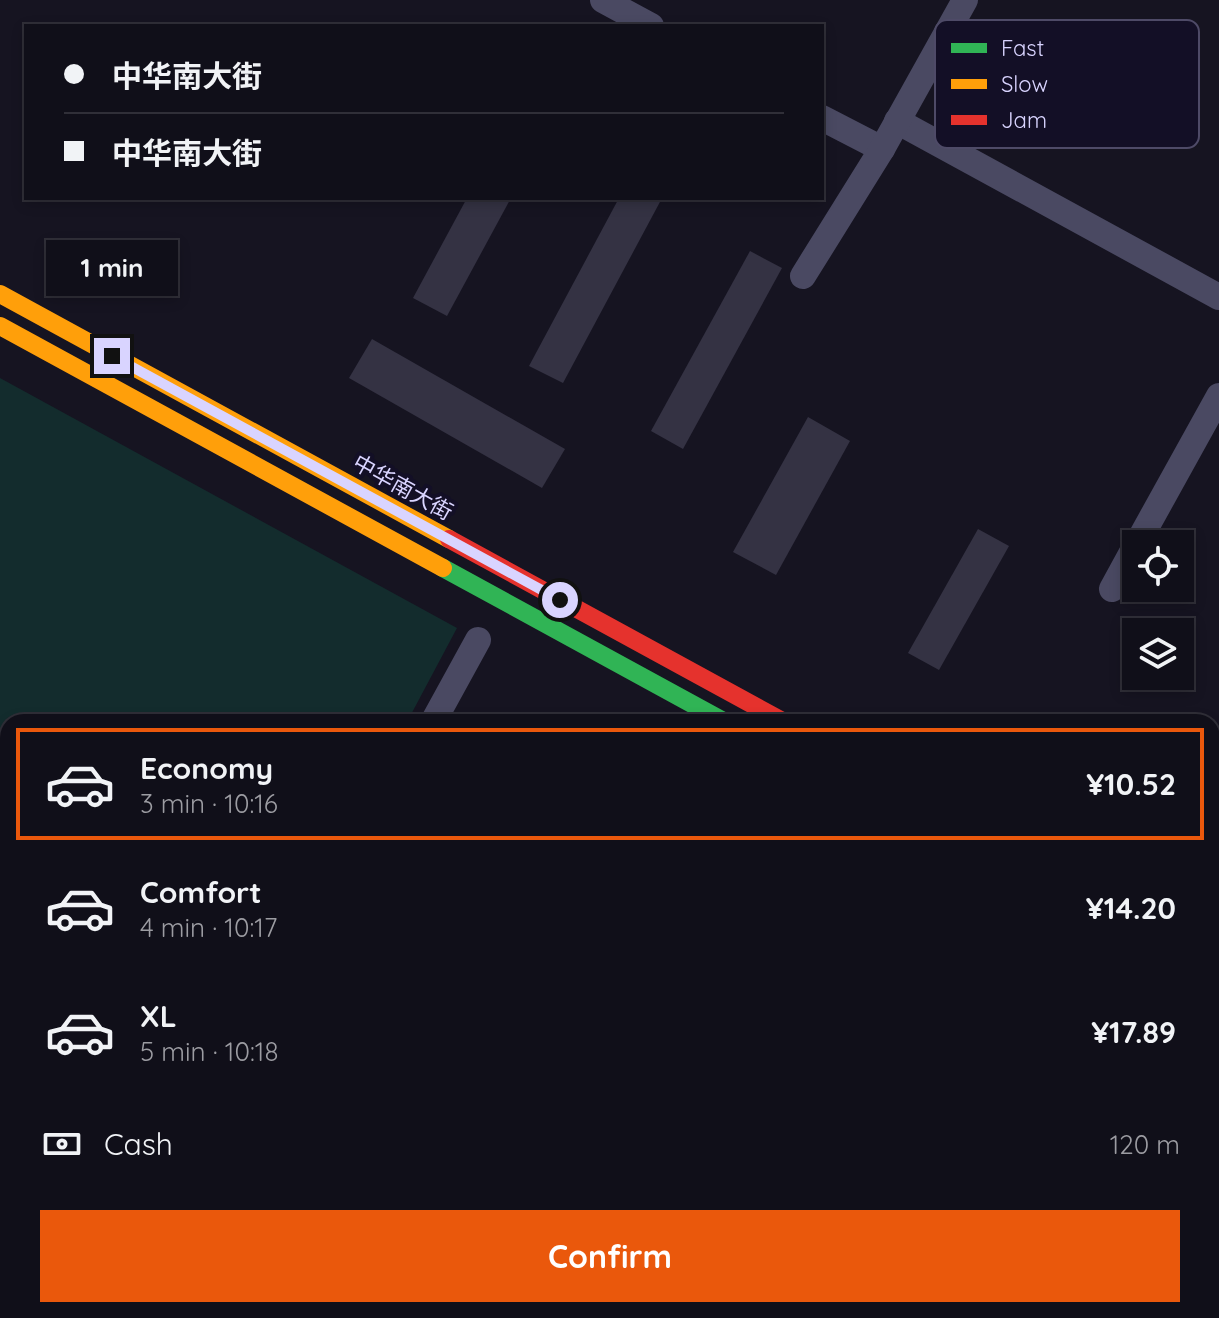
<!DOCTYPE html>
<meta charset="utf-8">
<style>
body{margin:0;font-family:Quicksand,"Noto Sans SC",sans-serif;background:#1e1d26;color:#f1f3f6;height:100vh;display:flex;flex-direction:column;font-size:30px;white-space:nowrap}
*{box-sizing:border-box;margin:0}
p{font-size:26px;color:#9c9ca2}
.icon{flex:none;width:44px;height:44px;fill:none;stroke:currentColor;stroke-width:2;stroke-linecap:round;stroke-linejoin:round}
.map{position:relative;flex:1;overflow:hidden}
.side{position:absolute;left:0px;top:714px;width:1220px;height:604px;display:flex;flex-direction:column;background:#100f19;border-radius:24px 24px 0 0;box-shadow:0 4px 12px #0003,0 0 0 2px #302f38}
.side>*{flex:none}
.top-card{position:absolute;left:24px;top:24px;width:800px;height:176px;border-radius:0px;box-shadow:0 4px 12px #0003,0 0 0 2px #302f38;display:grid;align-content:center;height:176px;padding:0 40px;background:#100f19}
.buttons{position:absolute;left:1122px;top:530px;display:grid;gap:16px}
.buttons a{display:grid;place-items:center;width:72px;height:72px;border-radius:0px;background:#100f19;box-shadow:0 4px 12px #0003,0 0 0 2px #302f38;font-size:40px}
.end{position:absolute;width:36px;height:36px;margin:-18px;border:10px solid #d9d4ff;background:#111;box-shadow:0 0 0 4px #111}
.from{border-radius:50%}
.bubble{position:absolute;height:56px;border-radius:0px;background:#100f19;box-shadow:0 4px 12px #0003,0 0 0 2px #302f38;font-size:26px;font-weight:800;line-height:56px;text-align:center}
.top-card b{display:flex;align-items:center;gap:28px;height:76px;font-size:30px}
.top-card b+b{border-top:2px solid #302f38}
.top-card i{width:20px;height:20px;background:#f1f3f6}
ul{padding:14px 0 0;list-style:none}
li{display:flex;align-items:center;gap:24px;height:112px;margin:0 16px 12px;padding:0 24px;border:4px solid transparent;border-radius:0px}
li div{flex:1}
li b{display:block;font-size:30px}
li em{font-style:normal;font-weight:800}
li.current{border-color:#ea580c}
li>.icon{width:72px;height:72px;stroke-width:1.5}
.pay{display:flex;align-items:center;gap:20px;height:88px;padding:0 40px;font-size:30px}
.pay p{margin-inline-start:auto}
.button{display:flex;gap:16px;margin-top:auto;padding:16px 40px}
.button a{flex:1;height:92px;border-radius:0px;background:#ea580c;color:#fff;font-size:32px;font-weight:800;line-height:92px;text-align:center}
.map>svg:first-child{display:block}
</style>
<div class="map">
<svg width="1219" height="1318" viewBox="0 0 1219 1318">
<rect width="100%" height="100%" fill="#161421"/>
<path fill="#132c2d" d="M0,378l457,250 -50,94h-399v416l-8,-4z"/>
<g fill="#343243">
<path d="M467,198h44l-64,118 -34,-18z"/>
<path d="M619,198l42,2 -98,183 -34,-17z"/>
<path d="M750,251l32,17 -99,181 -32,-18z"/>
<path d="M372,339l193,110 -23,39 -193,-110z"/>
<path d="M808,417l42,24 -74,134 -43,-23z"/>
<path d="M978,529l31,17 -70,124 -31,-17z"/>
<path d="M539,1310h312l-4,8h-292z"/>
</g>
<g fill="none" stroke-linecap="round" stroke-linejoin="round">
<g stroke="#4a4962" stroke-width="26">
<path d="M603,0l48,26"/>
<path d="M822,118l60,31"/>
<path d="M897,121l322,176"/>
<path d="M803,276l79,-127 83,-149"/>
<path d="M1137,544l82,-148"/>
<path d="M1112,589l24,-44"/>
<path d="M433,722l45,-82"/>
</g>
<g stroke="#30b455" stroke-width="18">
<path d="M443,568l282,154"/>
<path d="M1212,953l7,4"/>
<path d="M1212,985l7,3"/>
</g>
<g stroke="#ff9f0a" stroke-width="18">
<path d="M0,294l449,245"/>
<path d="M0,326l443,242"/>
<path d="M0,1203l8,4"/>
<path d="M0,1264l8,4"/>
<path d="M96,1310l16,8"/>
</g>
<g stroke="#e5322d" stroke-width="18">
<path d="M449,539l335,183"/>
<path d="M208,1310l15,8"/>
</g>
</g>
<g fill="none" stroke-linecap="round" stroke-linejoin="round">
<path stroke="#d9d4ff" stroke-width="10" d="M112,356l448,244"/>
</g>
<g text-anchor="middle" stroke-width="8" stroke-linejoin="round" paint-order="stroke">
<g font-size="22" fill="#d9d4ff" stroke="#130f26">
<text transform="translate(403 487) rotate(29)" y="8">中华南大街</text>
</g>
</g>
<rect x="935" y="20" width="264" height="128" rx="12" fill="#130f26" stroke="#4e4a67" stroke-width="2"/>
<rect x="951" y="43" width="36" height="10" fill="#30b455"/>
<rect x="951" y="79" width="36" height="10" fill="#ff9f0a"/>
<rect x="951" y="115" width="36" height="10" fill="#e5322d"/>
<g font-size="22" fill="#d9d4ff">
<text x="1001" y="56">Fast</text>
<text x="1001" y="92">Slow</text>
<text x="1001" y="128">Jam</text>
</g>
</svg>
<div class="buttons">
<a><svg class="icon" aria-label="locate" viewBox="0 0 24 24"><circle cx="12" cy="12" r="6"/><path d="M12 2v4M12 18v4M2 12h4M18 12h4"/></svg></a>
<a><svg class="icon" aria-label="layers" viewBox="0 0 24 24"><path d="M12 4l9 5-9 5-9-5zM3 14l9 5 9-5"/></svg></a>
</div>
<i class="end from" style="left:560px;top:600px"></i>
<i class="end" style="left:112px;top:356px"></i>
<div class="bubble" style="left:46px;top:240px;width:132px">1 min</div>
<div class="top-card">
<b><i class="from"></i>中华南大街</b>
<b><i></i>中华南大街</b>
</div>
<section class="side">
<ul>
<li class="current"><svg class="icon" aria-label="car" viewBox="0 0 24 24"><path d="M5 17H2v-5l4-1 3-4h7l3 4 3 1v5h-3M9 17h6M6 11h13"/><circle cx="7" cy="17" r="2"/><circle cx="17" cy="17" r="2"/></svg><div><b>Economy</b><p>3 min · 10:16</p></div><em>¥10.52</em></li>
<li><svg class="icon" aria-label="car" viewBox="0 0 24 24"><path d="M5 17H2v-5l4-1 3-4h7l3 4 3 1v5h-3M9 17h6M6 11h13"/><circle cx="7" cy="17" r="2"/><circle cx="17" cy="17" r="2"/></svg><div><b>Comfort</b><p>4 min · 10:17</p></div><em>¥14.20</em></li>
<li><svg class="icon" aria-label="car" viewBox="0 0 24 24"><path d="M5 17H2v-5l4-1 3-4h7l3 4 3 1v5h-3M9 17h6M6 11h13"/><circle cx="7" cy="17" r="2"/><circle cx="17" cy="17" r="2"/></svg><div><b>XL</b><p>5 min · 10:18</p></div><em>¥17.89</em></li>
</ul>
<div class="pay"><svg class="icon" aria-label="cash" viewBox="0 0 24 24"><path d="M3 7h18v10H3z"/><circle cx="12" cy="12" r="2"/></svg>Cash<p>120 m</p></div>
<div class="button"><a>Confirm</a></div>
</section>
</div>
